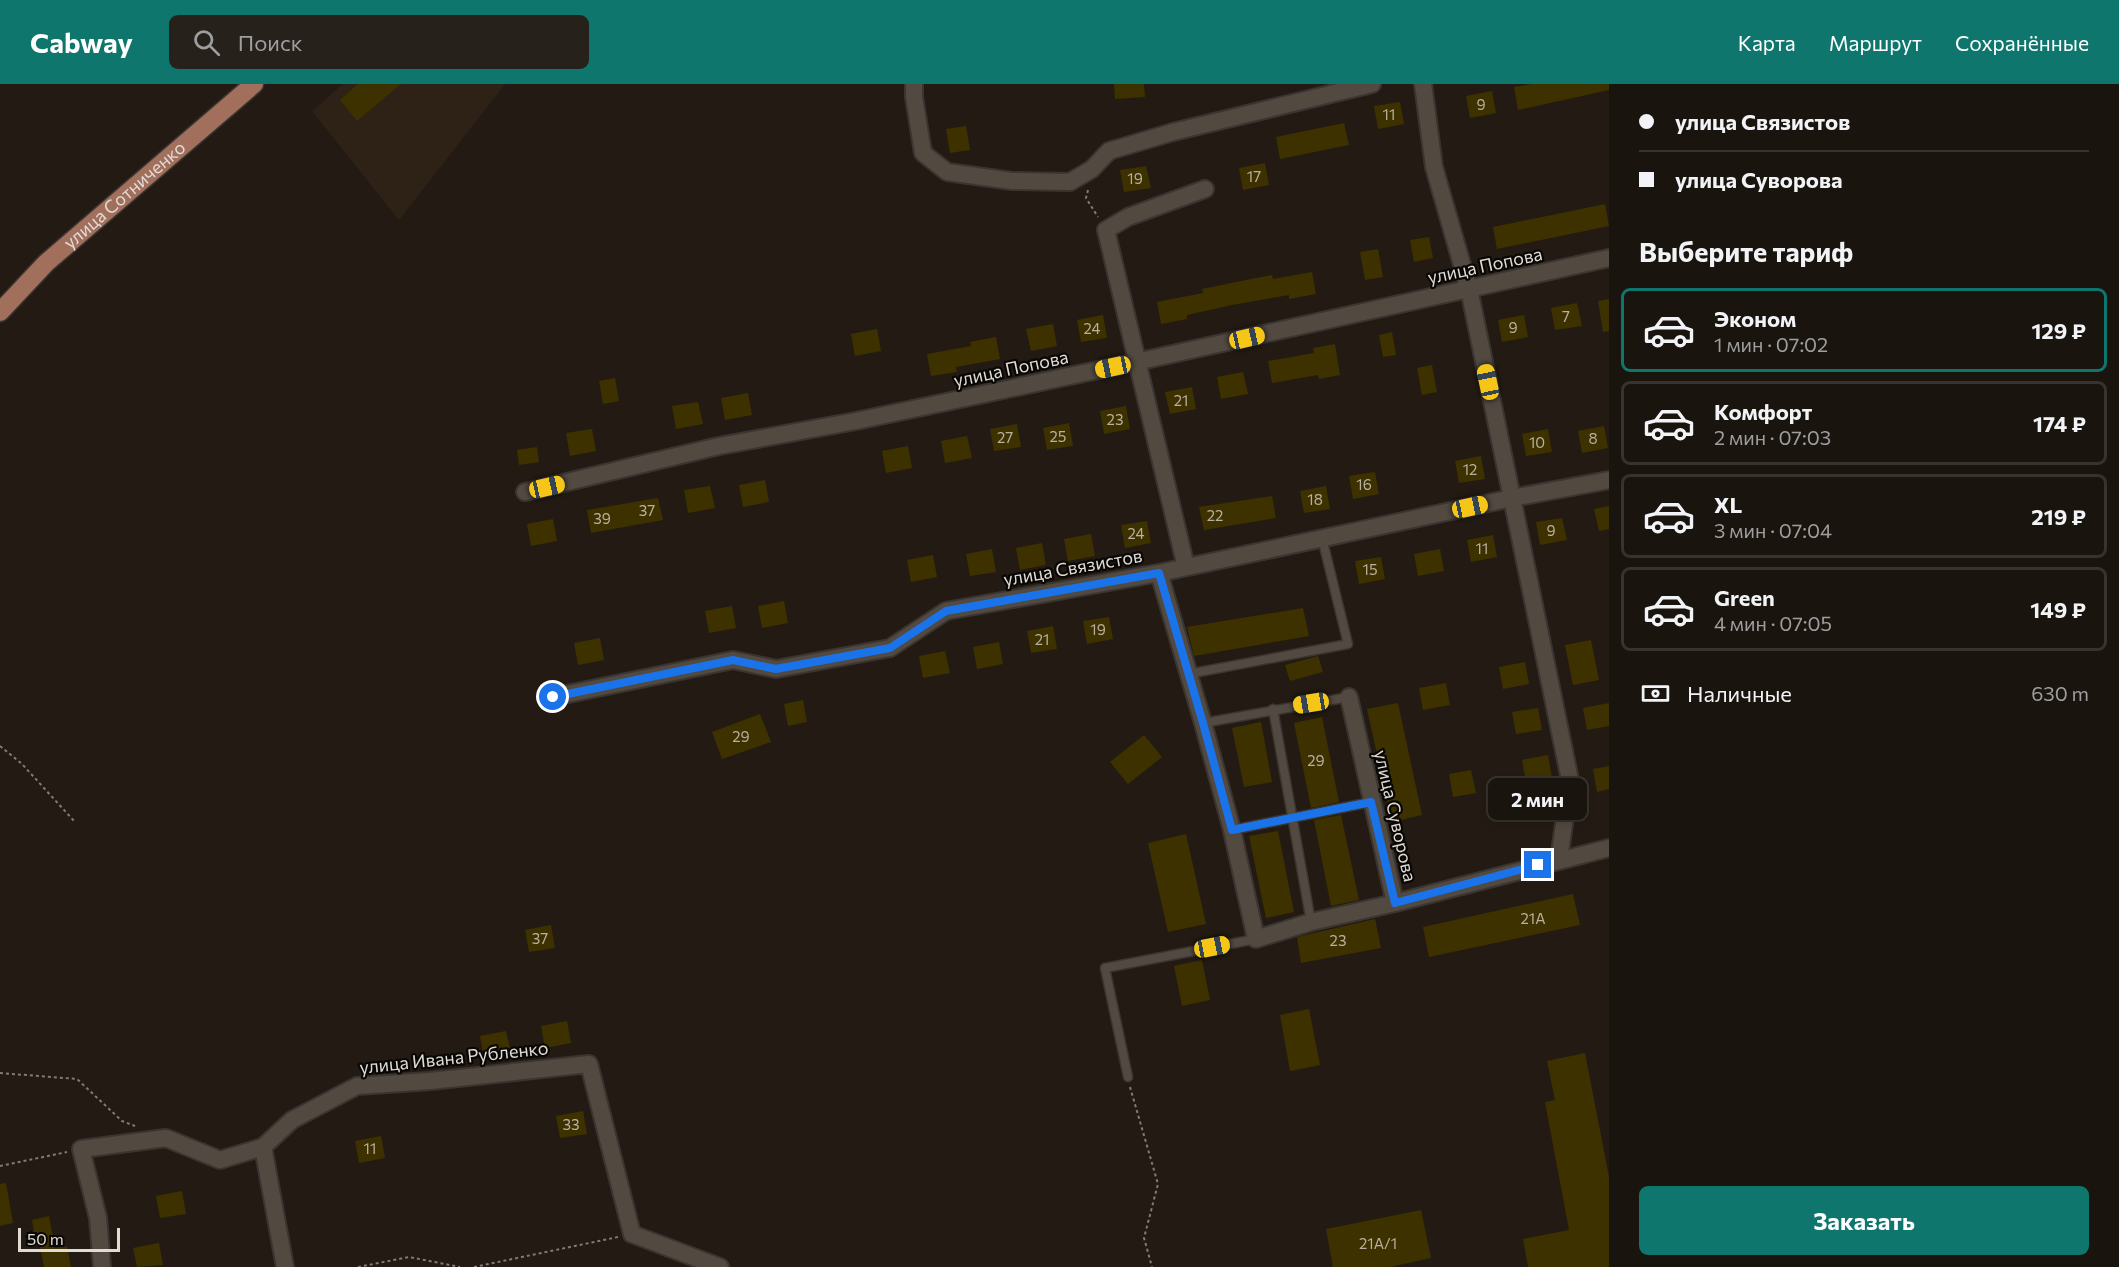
<!DOCTYPE html>
<html lang="ru">
<meta charset="utf-8">
<style>
body{margin:0;font-family:Commissioner,sans-serif;background:#27211c;color:#f1f3f6;height:100vh;display:flex;flex-direction:column;font-size:22px;white-space:nowrap}
*{box-sizing:border-box;margin:0}
p{font-size:20px;color:#9f9e9e}
.icon{flex:none;width:33px;height:33px;fill:none;stroke:currentColor;stroke-width:2;stroke-linecap:round;stroke-linejoin:round}
.map{position:relative;flex:1;overflow:hidden}
.side{display:flex;flex-direction:column;background:#1a140e;width:510px}
.side>*{flex:none}
.guide{display:grid;align-content:center;height:132px;padding:0 30px;background:#1a140e}
.scale{position:absolute;left:18px;bottom:15px;width:102px;box-sizing:border-box;padding-left:6px;border:3px solid #e1dbd6;border-top:0;font-size:16px;line-height:21px;white-space:nowrap;color:#e1dbd6;-webkit-text-stroke:4px #090704;paint-order:stroke}
.end{position:absolute;width:27px;height:27px;margin:-14px;border:8px solid #1a73e8;background:#fff;box-shadow:0 0 0 3px #fff}
.from{border-radius:50%}
.bubble{position:absolute;height:42px;border-radius:9px;background:#1a140e;box-shadow:0 3px 9px #0003,0 0 0 2px #38332e;font-size:20px;font-weight:700;line-height:42px;text-align:center}
.car{position:absolute;width:18px;height:36px;margin:-18px -9px;border-radius:8px;box-shadow:0 0 4px 2px #0007;background:linear-gradient(#f5c518 24%,#345 0 40%,#f5c518 0 76%,#345 0 86%,#f5c518 0)}
.guide b{display:flex;align-items:center;gap:21px;height:57px;font-size:22px}
.guide b+b{border-top:2px solid #38332e}
.guide i{width:15px;height:15px;background:#f1f3f6}
ul{padding:0;list-style:none}
li{display:flex;align-items:center;gap:18px;height:84px;margin:0 12px 9px;padding:0 18px;border:3px solid #38332e;border-radius:9px}
li div{flex:1}
li b{display:block;font-size:22px}
li em{font-style:normal;font-weight:700}
li.selected{border-color:#0f766e}
li>.icon{width:54px;height:54px;stroke-width:1.5}
h2{padding:0 30px;font-size:27px;line-height:72px}
.pay{display:flex;align-items:center;gap:15px;height:66px;padding:0 30px;font-size:22px}
.pay p{margin-inline-start:auto}
.action{display:flex;gap:12px;margin-top:auto;padding:12px 30px}
.action a{flex:1;height:69px;border-radius:9px;background:#0f766e;color:#fff;font-size:24px;font-weight:700;line-height:69px;text-align:center}
header{display:flex;align-items:center;gap:36px;box-sizing:border-box;height:84px;padding:0 30px;background:#0f766e;color:#fff}
header strong{font-size:28px}
nav{display:flex;gap:33px;margin-inline-start:auto;font-size:21px}
.search{width:420px;height:54px;background:#27211c;display:flex;align-items:center;gap:15px;box-sizing:border-box;padding:0 21px;border-radius:9px;color:#9f9e9e;font-size:22px}
main{display:flex;flex:1;min-height:0}
.map>svg:first-child{display:block}
</style>
<header>
<strong>Cabway</strong>
<div class="search"><svg class="icon" aria-label="search" viewBox="0 0 24 24"><circle cx="10" cy="10" r="6"/><path d="M15 15l6 6"/></svg>Поиск</div>
<nav><a>Карта</a><a>Маршрут</a><a>Сохранённые</a></nav>
</header>
<main>
<div class="map">
<svg width="1609" height="1183" viewBox="0 0 1609 1183">
<rect width="100%" height="100%" fill="#231b13"/>
<path fill="#2e2216" d="M343,0h162l-106,136 -87,-109z"/>
<g fill="#3d3100">
<path d="M358,0h43l-44,37 -17,-21z"/>
<path d="M1114,0h30l1,13 -30,2z"/>
<path d="M1532,0h77v6l-91,20 -4,-23z"/>
<path d="M1492,7l4,22 -26,5 -4,-22z"/>
<path d="M1400,18l4,22 -26,5 -4,-23z"/>
<path d="M1344,39l5,22 -69,14 -4,-22z"/>
<path d="M966,42l4,24 -20,3 -4,-24z"/>
<path d="M1265,79l4,22 -26,5 -4,-22z"/>
<path d="M1146,82l5,22 -27,4 -4,-22z"/>
<path d="M1605,120l4,22 -112,23 -4,-22z"/>
<path d="M1429,153l4,21 -19,4 -4,-22z"/>
<path d="M1378,165l5,28 -18,3 -5,-28z"/>
<path d="M1312,188l4,22 -27,5v-4l-57,10 -45,10v4l-26,5 -4,-22 46,-9 -1,-4 44,-9 26,-5 1,4z"/>
<path d="M1609,215v32l-6,1 -5,-31z"/>
<path d="M1577,219l5,23 -27,4 -4,-22z"/>
<path d="M1103,231l4,23 -26,4 -4,-22z"/>
<path d="M1524,231l4,22 -26,5 -4,-22z"/>
<path d="M1053,240l4,22 -26,5 -5,-22z"/>
<path d="M877,245l4,22 -26,5 -4,-22z"/>
<path d="M1392,248l4,23 -13,2 -4,-22z"/>
<path d="M996,253l4,22 -44,8 1,5 -26,4 -4,-22 44,-8 -1,-4z"/>
<path d="M1335,260l5,31 -21,4 -1,-4 -46,8 -4,-22 46,-8 -1,-5z"/>
<path d="M1432,281l5,27 -15,3 -5,-27z"/>
<path d="M1243,288l5,22 -27,5 -4,-22z"/>
<path d="M615,294l4,23 -16,3 -4,-23z"/>
<path d="M1192,303l4,22 -26,5 -5,-22z"/>
<path d="M748,309l4,22 -27,5 -4,-22z"/>
<path d="M698,318l5,22 -27,5 -4,-23z"/>
<path d="M1126,322l4,23 -26,5 -4,-23z"/>
<path d="M1069,339l4,23 -26,4 -4,-22z"/>
<path d="M1017,340l4,23 -27,4 -4,-22z"/>
<path d="M1604,342l4,22 -26,5 -4,-22z"/>
<path d="M592,345l4,22 -26,5 -4,-23z"/>
<path d="M1548,345l4,23 -26,4 -4,-22z"/>
<path d="M967,352l5,22 -27,5 -4,-22z"/>
<path d="M908,362l4,22 -26,5 -4,-22z"/>
<path d="M537,363l2,15 -20,3 -2,-15z"/>
<path d="M1481,372l4,23 -26,4 -4,-22z"/>
<path d="M1375,388l4,22 -26,5 -4,-23z"/>
<path d="M765,396l4,22 -26,5 -4,-22z"/>
<path d="M710,402l5,22 -27,5 -4,-23z"/>
<path d="M1326,402l4,23 -26,4 -4,-22z"/>
<path d="M1272,412l4,22 -72,12 -5,-23z"/>
<path d="M658,414l5,22 -72,13 -4,-23z"/>
<path d="M1609,422v23l-10,2 -5,-22z"/>
<path d="M1562,434l5,22 -27,5 -4,-23z"/>
<path d="M553,435l4,22 -26,5 -4,-22z"/>
<path d="M1147,437l4,22 -26,5 -4,-23z"/>
<path d="M1091,450l4,22 -27,5 -4,-22z"/>
<path d="M1493,451l4,22 -26,5 -4,-22z"/>
<path d="M1042,459l4,22 -26,5 -4,-22z"/>
<path d="M992,465l4,23 -26,4 -4,-22z"/>
<path d="M1440,465l4,22 -26,5 -4,-22z"/>
<path d="M933,471l4,22 -26,5 -4,-22z"/>
<path d="M1381,473l4,22 -26,5 -4,-23z"/>
<path d="M784,517l4,22 -26,5 -4,-22z"/>
<path d="M732,522l4,22 -27,5 -4,-22z"/>
<path d="M1303,524l6,28 -115,20 -7,-29z"/>
<path d="M1109,533l4,22 -26,5 -4,-23z"/>
<path d="M1053,542l4,23 -26,4 -4,-22z"/>
<path d="M600,554l4,22 -26,5 -4,-22z"/>
<path d="M1591,556l8,40 -26,5 -8,-40z"/>
<path d="M999,558l4,22 -26,5 -4,-22z"/>
<path d="M945,567l5,22 -27,5 -4,-22z"/>
<path d="M1318,572l5,16 -33,9 -5,-16z"/>
<path d="M1525,578l4,22 -26,5 -4,-22z"/>
<path d="M1446,599l4,22 -27,5 -4,-22z"/>
<path d="M803,616l4,22 -19,4 -4,-22z"/>
<path d="M1398,619l24,112 -30,7 -25,-113z"/>
<path d="M1609,619v23l-22,4 -4,-22z"/>
<path d="M1538,624l4,22 -26,4 -4,-22z"/>
<path d="M760,630l11,28 -49,17 -10,-27z"/>
<path d="M1322,633l17,85 -28,6 -17,-85z"/>
<path d="M1261,638l11,60 -28,5 -12,-59z"/>
<path d="M1144,651l18,22 -34,27 -18,-22z"/>
<path d="M1548,671l4,23 -26,4 -4,-22z"/>
<path d="M1609,682v23l-12,3 -4,-23z"/>
<path d="M1471,686l5,23 -23,4 -4,-23z"/>
<path d="M1341,731l18,85 -28,6 -17,-86z"/>
<path d="M1278,747l16,81 -28,6 -17,-82z"/>
<path d="M1186,750l20,90 -38,8 -20,-89z"/>
<path d="M1573,810l7,31 -151,32 -6,-30z"/>
<path d="M1375,835l6,29 -80,15 -4,-26z"/>
<path d="M551,841l4,23 -26,4 -4,-22z"/>
<path d="M1202,876l8,40 -28,6 -8,-40z"/>
<path d="M1309,925l11,56 -30,6 -10,-56z"/>
<path d="M567,937l4,22 -26,5 -4,-22z"/>
<path d="M506,947l5,22 -27,5 -4,-22z"/>
<path d="M1585,969l24,124v90h-81l-5,-28 46,-9 -24,-128 10,-2 -8,-39z"/>
<path d="M583,1027l4,23 -27,4 -4,-22z"/>
<path d="M381,1052l4,22 -26,5 -4,-22z"/>
<path d="M6,1099l7,40 -13,3v-42z"/>
<path d="M182,1107l4,23 -26,4 -4,-22z"/>
<path d="M1421,1126l10,48 -41,9h-57l-7,-38z"/>
<path d="M49,1132l6,32 12,-2 4,21h-27l-7,-35h-3l-2,-12z"/>
<path d="M159,1159l4,22 -26,2 -4,-19z"/>
</g>
<g fill="none" stroke-linecap="round" stroke-linejoin="round">
<defs>
<g id="lane">
<path d="M1188,590l160,-30 -26,-106"/>
<path d="M1273,625l38,213"/>
<path d="M1203,639l146,-26"/>
<path d="M1232,746l139,-28"/>
<path d="M1128,993l-23,-109 151,-29"/>
</g>
<g id="street">
<path d="M914,0v13l9,56 24,19 65,9 58,1 22,-13 17,-18 64,-19 199,-48"/>
<path d="M1423,0l11,83 35,122 101,491 -11,80"/>
<path d="M525,408l194,-46 137,-25 280,-59 473,-104"/>
<path d="M1186,483l-80,-337 22,-13 77,-28"/>
<path d="M1159,489l44,150 29,107 24,109 55,-17 84,-19"/>
<path d="M553,613l180,-37 43,9 114,-21 56,-37 213,-38 353,-75 97,-18"/>
<path d="M1349,613l46,206 214,-55"/>
<path d="M263,1063l22,120"/>
<path d="M102,1183l-4,-49 -17,-69 85,-11 54,22 43,-13 29,-27 65,-34 73,-5 159,-17 43,170 88,33"/>
</g>
<g id="primary">
<path id="s1" d="M0,228l46,-49 208,-179"/>
</g>
</defs>
<use href="#lane" stroke="#3b3531" stroke-width="11"/>
<use href="#street" stroke="#3b3531" stroke-width="20"/>
<use href="#primary" stroke="#3b3531" stroke-width="21"/>
<g stroke="#827b74" stroke-width="2" stroke-dasharray="3 3" stroke-linecap="butt">
<path d="M1088,106l-2,8 12,19"/>
<path d="M0,662l22,18 53,58"/>
<path d="M0,989l77,6 45,42 13,5"/>
<path d="M1130,1003l28,97 -14,54 8,29"/>
<path d="M0,1082l67,-14"/>
<path d="M358,1183l51,-10 51,10"/>
<path d="M474,1183l144,-30"/>
</g>
<use href="#lane" stroke="#524a41" stroke-width="8"/>
<use href="#street" stroke="#524a41" stroke-width="16"/>
<use href="#primary" stroke="#a16f5b" stroke-width="18"/>
</g>
<g fill="none" stroke-linecap="round" stroke-linejoin="round">
<path stroke="#1a73e8" stroke-width="8" d="M553,613l180,-37 43,9 114,-21 56,-37 213,-38 44,150 29,107 139,-28 24,101 143,-38"/>
</g>
<g text-anchor="middle" stroke-width="4.5" stroke-linejoin="round" paint-order="stroke">
<g font-size="15" fill="#b8b0a0">
<text x="1481" y="26">9</text>
<text x="1389" y="36">11</text>
<text x="1254" y="98">17</text>
<text x="1135" y="100">19</text>
<text x="1566" y="238">7</text>
<text x="1513" y="249">9</text>
<text x="1092" y="250">24</text>
<text x="1181" y="322">21</text>
<text x="1115" y="341">23</text>
<text x="1058" y="358">25</text>
<text x="1005" y="359">27</text>
<text x="1593" y="360">8</text>
<text x="1537" y="364">10</text>
<text x="1470" y="391">12</text>
<text x="1364" y="406">16</text>
<text x="1315" y="421">18</text>
<text x="647" y="432">37</text>
<text x="1215" y="437">22</text>
<text x="602" y="440">39</text>
<text x="1551" y="452">9</text>
<text x="1136" y="455">24</text>
<text x="1482" y="470">11</text>
<text x="1370" y="491">15</text>
<text x="1098" y="551">19</text>
<text x="1042" y="561">21</text>
<text x="741" y="658">29</text>
<text x="1316" y="682">29</text>
<text x="1533" y="840">21А</text>
<text x="540" y="860">37</text>
<text x="1338" y="862">23</text>
<text x="571" y="1046">33</text>
<text x="370" y="1070">11</text>
<text x="1378" y="1165">21А/1</text>
</g>
<g font-size="18" fill="#e1dbd6" stroke="#090704">
<text dy="6" stroke="none"><textPath href="#s1" startOffset="171">улица Сотниченко</textPath></text>
<text transform="translate(1485 182) rotate(-12)" y="6">улица Попова</text>
<text transform="translate(1011 285) rotate(-12)" y="6">улица Попова</text>
<text transform="translate(1073 484) rotate(-10)" y="6">улица Связистов</text>
<text transform="translate(1395 732) rotate(77)" y="6">улица Суворова</text>
<text transform="translate(454 974) rotate(-6)" y="6">улица Ивана Рубленко</text>
</g>
</g>
</svg>
<div class="scale">50 m</div>
<i class="end from" style="left:553px;top:613px"></i>
<i class="end" style="left:1538px;top:781px"></i>
<div class="bubble" style="left:1488px;top:694px;width:99px">2 мин</div>
<i class="car" style="left:1247px;top:254px;rotate:77deg"></i>
<i class="car" style="left:1113px;top:283px;rotate:258deg"></i>
<i class="car" style="left:1488px;top:298px;rotate:348deg"></i>
<i class="car" style="left:547px;top:403px;rotate:77deg"></i>
<i class="car" style="left:1470px;top:423px;rotate:78deg"></i>
<i class="car" style="left:1311px;top:619px;rotate:261deg"></i>
<i class="car" style="left:1212px;top:863px;rotate:79deg"></i>
</div>
<section class="side">
<div class="guide">
<b><i class="from"></i>улица Связистов</b>
<b><i></i>улица Суворова</b>
</div>
<h2>Выберите тариф</h2>
<ul>
<li class="selected"><svg class="icon" aria-label="car" viewBox="0 0 24 24"><path d="M5 17H2v-5l4-1 3-4h7l3 4 3 1v5h-3M9 17h6M6 11h13"/><circle cx="7" cy="17" r="2"/><circle cx="17" cy="17" r="2"/></svg><div><b>Эконом</b><p>1 мин · 07:02</p></div><em>129 ₽</em></li>
<li><svg class="icon" aria-label="car" viewBox="0 0 24 24"><path d="M5 17H2v-5l4-1 3-4h7l3 4 3 1v5h-3M9 17h6M6 11h13"/><circle cx="7" cy="17" r="2"/><circle cx="17" cy="17" r="2"/></svg><div><b>Комфорт</b><p>2 мин · 07:03</p></div><em>174 ₽</em></li>
<li><svg class="icon" aria-label="car" viewBox="0 0 24 24"><path d="M5 17H2v-5l4-1 3-4h7l3 4 3 1v5h-3M9 17h6M6 11h13"/><circle cx="7" cy="17" r="2"/><circle cx="17" cy="17" r="2"/></svg><div><b>XL</b><p>3 мин · 07:04</p></div><em>219 ₽</em></li>
<li><svg class="icon" aria-label="car" viewBox="0 0 24 24"><path d="M5 17H2v-5l4-1 3-4h7l3 4 3 1v5h-3M9 17h6M6 11h13"/><circle cx="7" cy="17" r="2"/><circle cx="17" cy="17" r="2"/></svg><div><b>Green</b><p>4 мин · 07:05</p></div><em>149 ₽</em></li>
</ul>
<div class="pay"><svg class="icon" aria-label="cash" viewBox="0 0 24 24"><path d="M3 7h18v10H3z"/><circle cx="12" cy="12" r="2"/></svg>Наличные<p>630 m</p></div>
<div class="action"><a>Заказать</a></div>
</section>
</main>
